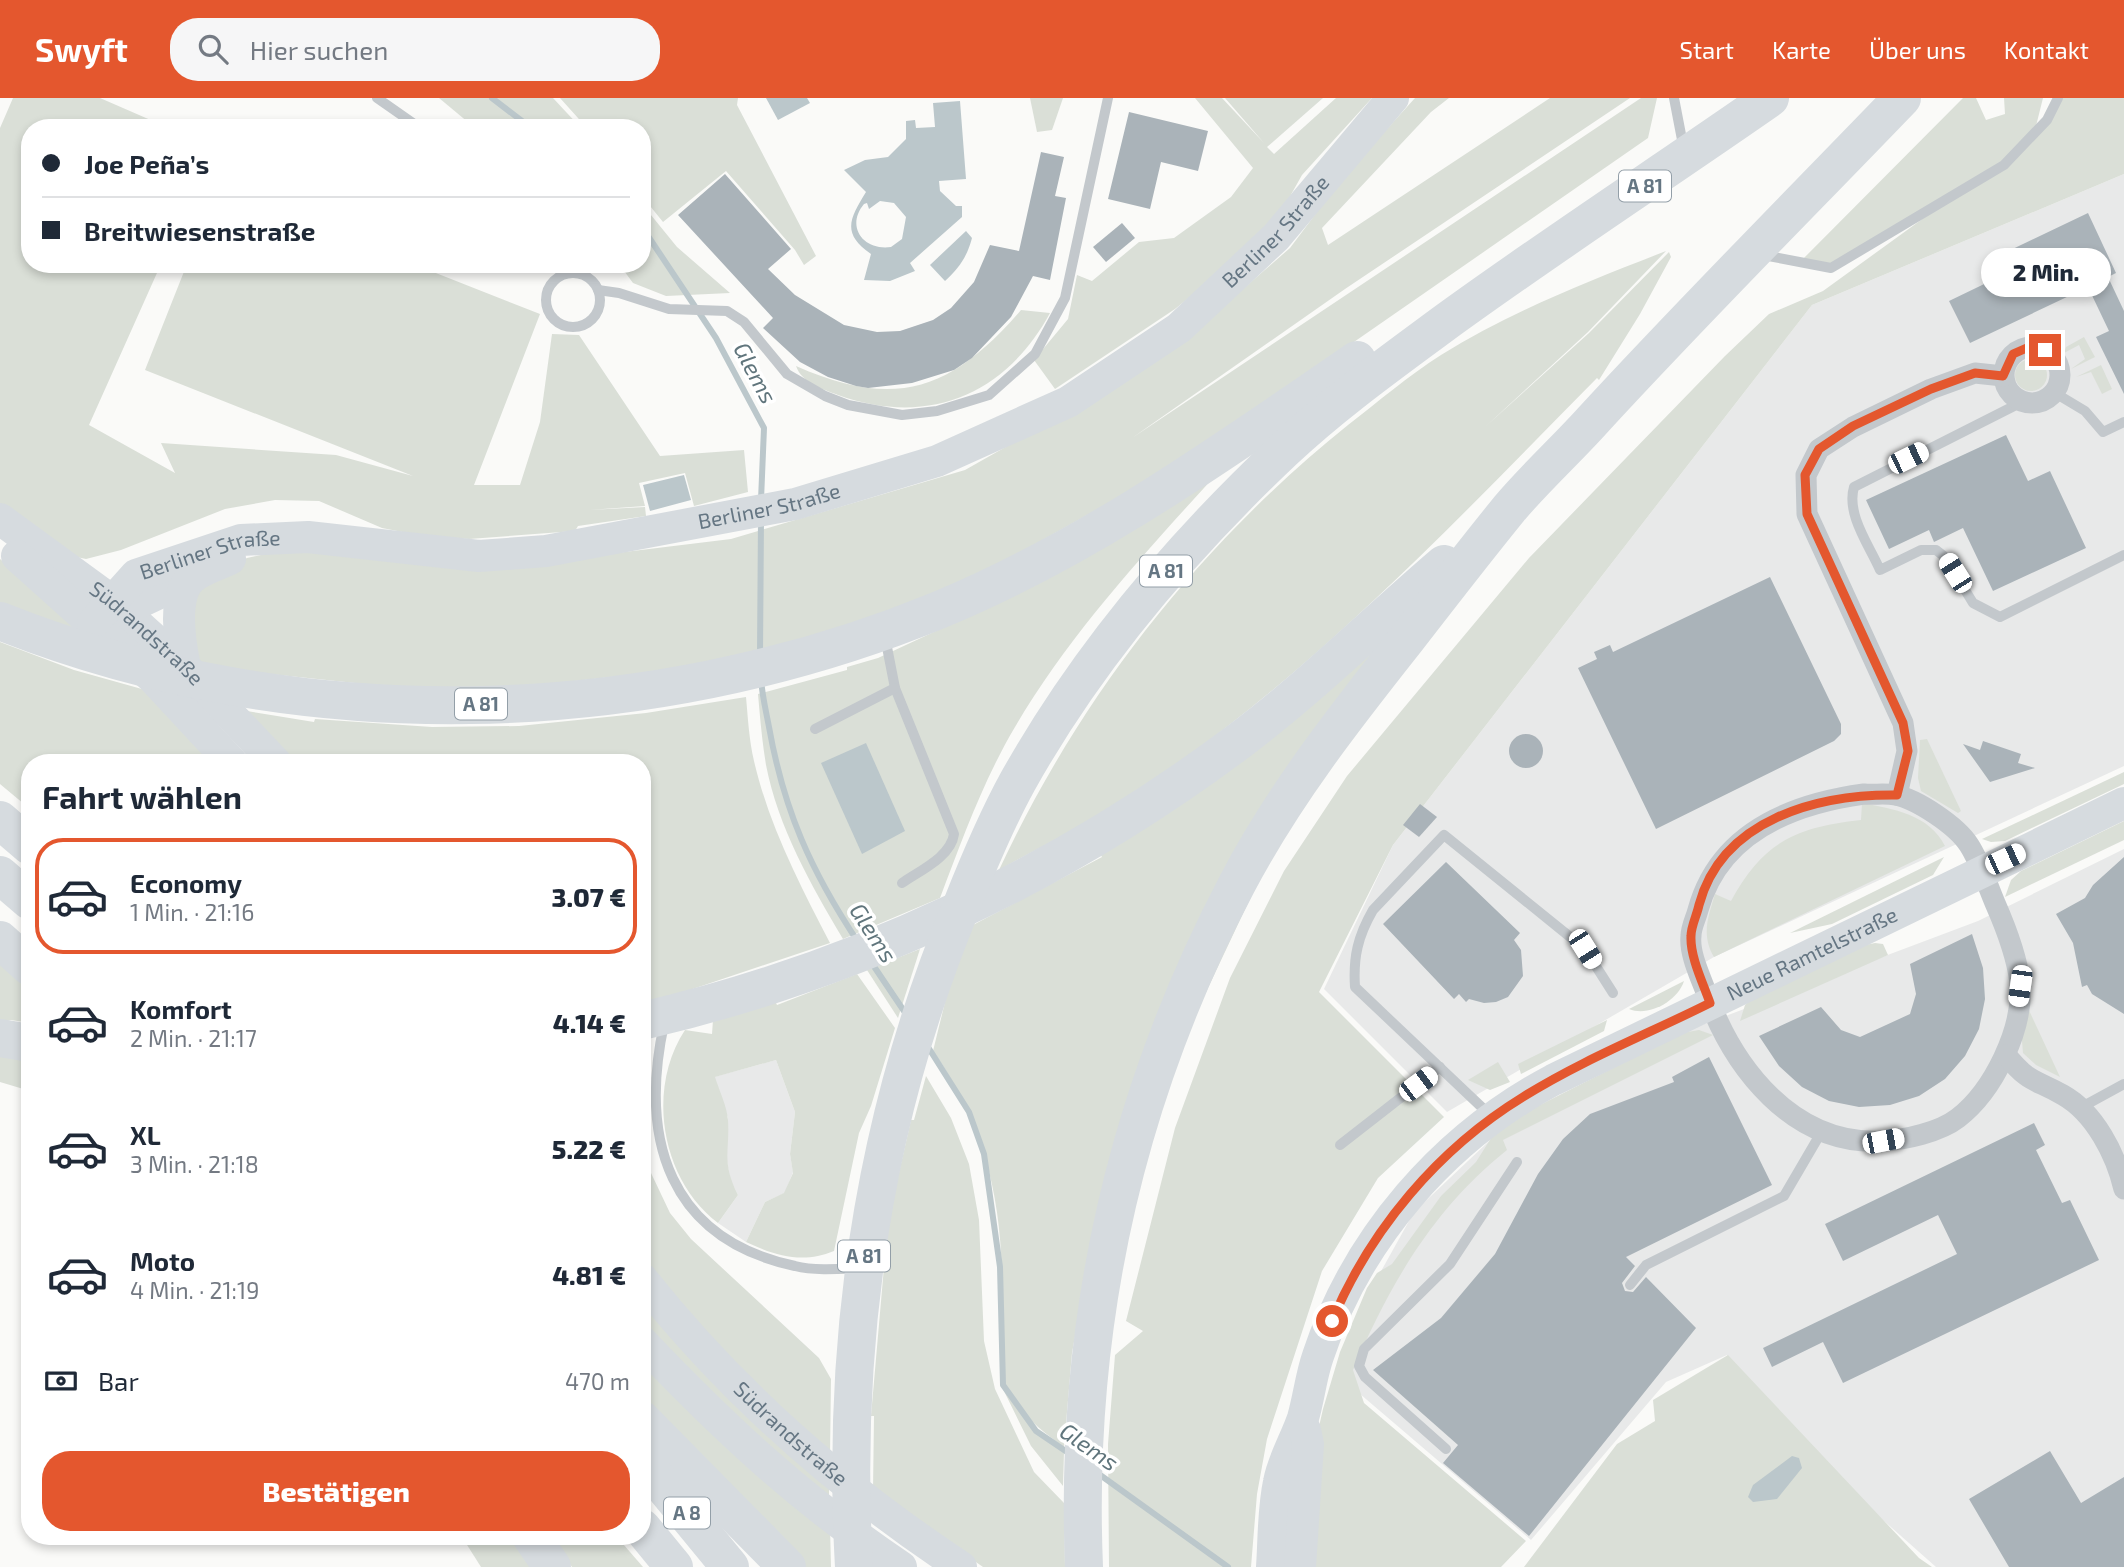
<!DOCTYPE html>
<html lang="de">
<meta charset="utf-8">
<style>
body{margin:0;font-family:"Exo 2",sans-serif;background:#f6f6f7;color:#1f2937;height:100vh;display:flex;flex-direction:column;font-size:26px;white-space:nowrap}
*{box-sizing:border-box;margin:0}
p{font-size:23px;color:#747a83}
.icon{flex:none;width:38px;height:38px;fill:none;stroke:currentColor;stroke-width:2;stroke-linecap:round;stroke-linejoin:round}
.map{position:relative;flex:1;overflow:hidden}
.sheet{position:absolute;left:21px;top:656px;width:630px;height:791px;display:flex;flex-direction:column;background:#fff;border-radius:28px;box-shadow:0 4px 10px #0003}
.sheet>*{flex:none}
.top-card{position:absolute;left:21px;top:21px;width:630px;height:154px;border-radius:28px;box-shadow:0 4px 10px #0003;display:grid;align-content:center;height:154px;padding:0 21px;background:#fff}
.end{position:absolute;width:32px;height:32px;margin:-16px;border:9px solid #e4572e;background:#fff;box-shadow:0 0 0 4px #fff}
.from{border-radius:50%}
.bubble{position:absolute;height:49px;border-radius:24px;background:#fff;box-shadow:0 4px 10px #0003;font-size:23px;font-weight:800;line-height:49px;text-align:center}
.car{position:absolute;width:21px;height:42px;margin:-21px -10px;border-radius:9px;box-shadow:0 0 5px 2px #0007;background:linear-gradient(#fff 24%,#345 0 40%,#fff 0 76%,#345 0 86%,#fff 0)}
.top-card b{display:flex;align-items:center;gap:24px;height:66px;font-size:26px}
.top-card b+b{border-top:2px solid #e0e1e3}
.top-card i{width:18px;height:18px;background:#1f2937}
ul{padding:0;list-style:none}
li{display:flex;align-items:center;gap:21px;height:116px;margin:0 14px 10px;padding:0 7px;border:4px solid transparent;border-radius:28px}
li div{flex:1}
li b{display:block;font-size:26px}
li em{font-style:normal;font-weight:800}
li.current{border-color:#e4572e}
li>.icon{width:63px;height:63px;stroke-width:1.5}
h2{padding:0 21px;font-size:32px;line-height:84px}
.pay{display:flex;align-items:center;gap:18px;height:77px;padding:0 21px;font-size:26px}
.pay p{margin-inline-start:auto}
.action{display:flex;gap:14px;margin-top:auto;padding:14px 21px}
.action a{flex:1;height:80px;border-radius:28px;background:#e4572e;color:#fff;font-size:28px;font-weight:800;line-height:80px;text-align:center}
header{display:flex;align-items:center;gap:42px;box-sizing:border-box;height:98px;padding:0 35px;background:#e4572e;color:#fff}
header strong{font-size:33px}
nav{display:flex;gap:38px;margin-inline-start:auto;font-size:24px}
.search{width:490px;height:63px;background:#f6f6f7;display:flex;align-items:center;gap:18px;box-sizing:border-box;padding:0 24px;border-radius:28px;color:#747a83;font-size:26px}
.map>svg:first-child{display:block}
</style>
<header>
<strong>Swyft</strong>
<div class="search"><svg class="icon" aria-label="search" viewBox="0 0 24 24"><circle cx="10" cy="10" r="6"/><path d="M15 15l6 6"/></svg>Hier suchen</div>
<nav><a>Start</a><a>Karte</a><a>Über uns</a><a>Kontakt</a></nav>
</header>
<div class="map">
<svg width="2124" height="1469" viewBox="0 0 2124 1469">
<rect width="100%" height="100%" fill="#fafaf8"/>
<g fill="#e8e9e9">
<path d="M2124,76v592l-410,191 -267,155 -123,-123 69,-144 419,-540z"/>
<path d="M2124,751v718h-188l-132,-117 -77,-95 -61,27 -135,158 -192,-164 26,-76 49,-88 91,-86 194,-100 279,-105z"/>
<path d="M776,962l19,52 -5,42 3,18 -8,21 -20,9 -19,40 -28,-19 20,-28 -8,-16 -5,-29 3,-32 -14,-41z"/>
</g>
<g fill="#dadfd7">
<path d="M13,0h87l69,30h-139v136h131l-72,161 86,48 -14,-30 175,12 77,21 -268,-106 42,-106h226l127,50 -66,171h46l20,-63 12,-88 27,1 81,121 84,-6 4,42 -54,14 -9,-33 -46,10 6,23 -56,4 56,-3 1,9 -68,10 -3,5 -106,8 -46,-3 -41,-8 -63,-27 -44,-1 -50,9 -104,41 -35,9 -14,-3 -72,-47v-381z"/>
<path d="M439,0h114l28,30h-106z"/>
<path d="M560,0h178l-1,7 79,151 -12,9 -9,-15 -69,-79 -63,51 -21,-26v-68h-55z"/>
<path d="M1030,0h33l-11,32 -15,2z"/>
<path d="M1195,0h27l42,45 -39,-45h98l-56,49 7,7 62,-56h36l-70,77 -32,57 -95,77 -120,80 -21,-29 34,-41 9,-44 15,6 47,-39 35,-4 57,-41 22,-29z"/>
<path d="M1415,0h34l-18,14 -109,116 6,17 222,-147h80l-285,191 -213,149 509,-340h16l-9,40 -470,326 -244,137 -225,65 -251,28 -263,-28 -6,-62 28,-33 30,-13 41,-9 271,11 172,-21 234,-69 184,-104 49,-38 92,-80 51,-68z"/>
<path d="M1963,0h13l10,22 19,-6 -1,-16h39l-9,36 24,-36h66v76l-312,131 -419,540 -74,147 125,125 -66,61 -56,93 -55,168 -10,55 -6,73h-142l-1,-123 7,-89 28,-24 -17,-10 49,-193 55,-150 54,-107 63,-95 182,-218 196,-202 44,-42 54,-23 127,-92 -119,69 -32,-5z"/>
<path d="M642,106l35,43 53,46 -64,3 -33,-13 -14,-19h23z"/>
<path d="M1666,153l-78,81 -103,95 104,-94 80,-81 2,5 -31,57 -41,66 -2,-2c-152,154 -302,315 -487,431 -35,23 -75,40 -111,61 81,-174 200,-325 349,-445 31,-24 60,-49 93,-70 71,-44 148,-74 225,-104z"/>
<path d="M1021,212l29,3c-45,83 -123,114 -212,82 -16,-6 -36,-12 -42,-29 99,44 155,25 225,-56z"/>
<path d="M2084,239l11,20 -24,12 14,-10 -6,-14 -15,8 2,-6z"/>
<circle cx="2031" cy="277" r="16"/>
<path d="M2101,267l11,24 -10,5 -11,-22 -15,5z"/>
<path d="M1214,379c-72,79 -145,158 -199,250 -32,54 -53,113 -75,171l-97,41c-32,-54 -65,-112 -77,-174 -4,-24 -6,-48 -8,-71l89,-24v-3l31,-9 148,-69z"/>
<path d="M0,461l98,82 -98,-32z"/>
<path d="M1407,514l-54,68 -259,550 -22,123 -8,94c-23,-16 -45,-34 -58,-60 -8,-15 -4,-81 -4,-101 0,-88 -18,-163 -69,-235l15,-61 25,-65 129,-68 -3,-5z"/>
<path d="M0,544l74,28 75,21 71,72h-190v46l-30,-25z"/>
<path d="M746,599c2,21 3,43 8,64 15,65 46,124 76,182l-188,63v-243h-349l-46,-52 67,11 1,-3 117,8 87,-1 127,-13z"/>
<path d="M1927,641l34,72 -3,2 -37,-22 -3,-13 2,-38z"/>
<path d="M2124,674v12l-119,57 -14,1 -9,-3z"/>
<path d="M1862,705c31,6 67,11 83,43l-231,111c-13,-22 -6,-40 1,-63l16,7c32,-59 65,-74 130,-81z"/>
<path d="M2124,723v19l-119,57 6,-17 10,-9z"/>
<path d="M1944,759l-11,18 -101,49 -42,9z"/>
<path d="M1875,845l8,1 5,11 -148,66 5,-16 7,-6 108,-53z"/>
<path d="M920,851l-22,69 -31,-48z"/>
<path d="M0,864l30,26v35l-19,-3 -11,3z"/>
<path d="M857,876l38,54 -24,78 -12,27 -25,118c-31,13 -58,5 -88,-9l19,-40 19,-9 9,-20 -3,-19 5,-42 -19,-52 -61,17c4,13 12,29 13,43 2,32 -7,41 10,75l-20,28c-57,-43 -72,-134 -33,-193l27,4 1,-14 62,-19 2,4z"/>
<path d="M1684,883c-7,21 -36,36 -55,28z"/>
<path d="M2027,908l33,71 -24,-12 -13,-12 -2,-24z"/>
<path d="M1607,922l-3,11 -83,43 -3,-10z"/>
<path d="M1699,932l14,5 -210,105 4,10c-74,59 -117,134 -154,220l11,33 162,138 -25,26h-189l3,-123 8,-35 17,-57 27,-64 10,-15 15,-9 49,-68 35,-34 17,-27 33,-23 156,-79z"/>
<path d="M0,957l30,6v30l-30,-9z"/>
<path d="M1498,964l12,20 -20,8 -22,-10z"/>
<path d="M926,978l25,42 18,46 10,56 5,121 11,48 39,83 30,31 1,64h-82l-110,-77 1,-74h-3l17,-195 23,-101h3z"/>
<path d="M642,1056l28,59 21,26 128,119 12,21 -1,77 -126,-123 -62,-74z"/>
<path d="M642,1198l187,192v24l-187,-183z"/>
<path d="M642,1250l188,178 1,41h-30l-159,-163z"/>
<path d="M1728,1257l191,203 13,9h-408l93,-123 38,-23 -2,-21z"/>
<path d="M1002,1289l33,45 29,20 -1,34 -32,-40z"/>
<path d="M462,1439h54l20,30h-55z"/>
<path d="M552,1439h65l26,30h-71z"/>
</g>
<g fill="#bbc7cb" fill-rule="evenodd">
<path d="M766,0h41l3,5 -32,17z"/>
<path d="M960,3l6,78 -27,2 1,10 16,15h6v11l-52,46 5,8 -25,10 -26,-1 7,-26c-31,-21 -20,-37 -5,-62l-22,-22 21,-10 23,-3 18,-18v-18l9,-1 1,8 19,-1 -2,-24zM880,103l14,2 12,14 -4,22 -11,8c-27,4 -46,-20 -27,-43l3,-1 2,6z"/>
<path d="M966,133l6,7c-5,19 -13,30 -27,43l-15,-16z"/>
<path d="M684,377l7,25 -41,11 -7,-26z"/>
<path d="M866,645l39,88 -43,23 -41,-91z"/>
<path d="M1792,1358l7,2 3,10 -25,31 -24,3 -5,-5 5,-12z"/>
</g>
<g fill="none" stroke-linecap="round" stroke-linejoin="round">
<g stroke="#bbc7cb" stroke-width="6">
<path d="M492,0l39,30"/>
<path d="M642,129l74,111 48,90 -3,72"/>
<path d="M760,556l1,-136"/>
<path d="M761,581c1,16 5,32 8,48 15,84 42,144 89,215"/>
<path d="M871,864l35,52"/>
<path d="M928,949l41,65 15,42 16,113 3,118 33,46 34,23"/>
<path d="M1096,1374l132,95"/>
</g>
</g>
<g fill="#aab3b9">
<path d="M1129,14l79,19 -10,40 -37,-9 -11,47 -42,-10z"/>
<path d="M1041,54l23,5 -9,39 11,2 -16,82 -17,-4 -22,41 -39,41 -18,12 -42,13 -44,5 -12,-2 -28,-9 -28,-15 -37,-34 10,-10 -95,-103 47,-41 66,75 -23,20 27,26 49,30 33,7 23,-1 33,-11 18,-12 23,-26 16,-37 29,6z"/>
<path d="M2088,115l28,60 -8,4 16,34v83l-28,-57 13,-6 -21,-44 -118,56 -21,-42 58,-28 -9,-17z"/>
<path d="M1122,125l13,15 -29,24 -13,-15z"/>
<path d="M2006,337l22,46 22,-10 36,77 -93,43 -30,-63 -29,14 -5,-12 -40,19 -23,-49z"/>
<path d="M1770,479l71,147v10l-7,7 -178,88 -78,-161 19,-9 -3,-7 16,-7 3,7z"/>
<circle cx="1526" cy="653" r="17"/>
<path d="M1983,643l38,13 -3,9 17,5 -45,14 -27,-38 17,6z"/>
<path d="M1420,706l17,13 -18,20 -16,-12z"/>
<path d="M2124,759v157l-32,-20 -5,-9 -5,2 -9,-44 -17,-29 29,-16 8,-13z"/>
<path d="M1446,764l74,71 -6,7 7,10 2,26 -15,21 -12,5 -12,1 -15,-4 -3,3 -7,-8 -5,5 -71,-75z"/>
<path d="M1972,836l11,34 2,31 -6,30 -14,27 -20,23 -26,17 -29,9 -31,2 -30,-6 -27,-14 -23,-21 -20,-30 62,-29 20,23 19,7 50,-23 6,-20 -6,-30z"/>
<path d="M1709,959l63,128 -146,72 9,9 -13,17 3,8 8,1 13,-15 50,51 -167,208 -86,-73 15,-18 -85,-75 68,-52 54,-64 43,-80 25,-35 27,-25 84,-32 -2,-5z"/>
<path d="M2034,1025l11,22 -9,5 26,53 8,-3 29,60 -256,123 -20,-41 -51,25 -9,-19 194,-94 -19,-39 -95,46 -18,-37z"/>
<path d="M2050,1353l31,52 43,-26v90h-115l-40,-68z"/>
</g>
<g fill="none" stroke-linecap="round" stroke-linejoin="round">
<g stroke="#c3c8cc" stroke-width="10">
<path d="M377,0l43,30"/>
<path d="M1674,0l10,52"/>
<path d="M1763,157l68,13 173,-103 43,-45 11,-22"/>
<circle cx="573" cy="202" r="27"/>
<path d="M598,192l21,3 50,16 58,2 17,11 43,52 38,22 23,9 54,10 35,-4 52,-16 46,-41 30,-56 43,-200"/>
<path d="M2055,295l30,18 18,21 21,-10"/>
<path d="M2022,304l-168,85c-8,27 15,58 26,83l41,-20h15l9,7 28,46 27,14 124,-62"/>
<path d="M885,539l10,51 59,146c-3,23 -35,37 -52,49"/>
<path d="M815,631l80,-41"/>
<path d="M664,926c-25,116 5,215 131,242 20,5 44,3 64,2"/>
<path d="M2080,1010l44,-24"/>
<path d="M1491,1018l-136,-129c-2,-30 3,-51 18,-77l71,-75 141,114 28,44"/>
<path d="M1340,1047l100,-78"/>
<path d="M1630,1187l16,-20 138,-69 38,-65"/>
<path d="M1446,1351l-81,-72 -6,-11 5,-17 86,-85 67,-102"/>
</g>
<g stroke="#c3c8cc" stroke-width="21">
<circle cx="2032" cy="277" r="28"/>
<path d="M1864,696c10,1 21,-1 31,1 22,4 62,31 74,50 11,17 18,39 26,58 11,25 22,53 25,80 4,46 -27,108 -62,135 -18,14 -53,22 -76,23 -89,5 -149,-73 -176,-149 -6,-16 -17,-39 -15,-56 0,-9 5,-18 7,-26 21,-77 93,-106 166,-116z"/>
<path d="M1897,697l10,-44 -4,-28 -96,-209 -1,-39 13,-26 34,-22 78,-38 44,-16 28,3"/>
<path d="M2006,957c24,29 27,23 57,40 32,18 53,60 61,94"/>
</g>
<g stroke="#d6dbdf" stroke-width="32">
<path id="s1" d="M0,421l112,82 73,66 91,96"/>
<path d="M17,458l136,122 79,85"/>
<path d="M112,503l28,1 53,-25"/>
<path id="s2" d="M93,525l43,-48 105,-35 67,-3 171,19 67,-5 249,-47 142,-43 131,-59 111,-74 97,-91 117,-139"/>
<path d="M185,569c-5,-24 -14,-74 9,-91 10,-7 25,-12 36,-17"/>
<path id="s3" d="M642,1181c89,112 199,209 319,288"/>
<path d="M642,1244c84,88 158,157 259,225"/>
<path id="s4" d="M1272,1469c2,-28 1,-57 7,-85 4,-22 17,-43 24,-64 6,-21 8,-42 15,-62 39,-118 126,-218 235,-276l571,-277"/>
<path d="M1300,1469l8,-123 -3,-14"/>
</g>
<g stroke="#d6dbdf" stroke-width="38">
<path d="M0,523c296,118 645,110 939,-11 150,-62 285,-159 418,-250"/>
<path d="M0,722l30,26"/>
<path d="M0,777l30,26"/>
<path d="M0,842l30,27"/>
<path d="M642,923c215,-50 420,-147 597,-280 72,-54 136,-118 205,-177"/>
<path d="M0,940l30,5"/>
<path d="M642,1322l145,147"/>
<path d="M642,1362l88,107"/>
<path d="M642,1430l32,39"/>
<path d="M531,1438l21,31"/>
<path d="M854,1469c-13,-227 20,-450 107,-660 17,-43 35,-86 57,-126 70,-125 162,-233 266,-331 49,-46 105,-86 159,-126 107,-78 218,-150 327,-226"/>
<path d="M1084,1469c-10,-240 41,-470 153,-683 46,-88 108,-167 169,-244 34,-44 68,-88 103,-131 26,-31 57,-59 84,-89 101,-110 206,-215 309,-322"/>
</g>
</g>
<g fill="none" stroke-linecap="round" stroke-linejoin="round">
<path stroke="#e4572e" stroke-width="9" d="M1332,1223c38,-91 106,-172 191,-224 59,-37 125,-63 187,-94 -7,-20 -20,-46 -19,-67 0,-10 6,-21 8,-31 23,-86 119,-111 198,-110l11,-44 -5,-28 -96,-209 -2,-39 14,-26 34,-23 78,-37 44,-16 28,3 10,-22 16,-7 16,3"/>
</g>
<g text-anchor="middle" stroke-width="7" stroke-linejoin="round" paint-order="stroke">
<g fill="#fff" stroke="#939fa8" stroke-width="2">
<rect x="1619" y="72.5" width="52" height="31" rx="5"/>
<rect x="1140" y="457.5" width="52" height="31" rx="5"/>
<rect x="455" y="590.5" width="52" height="31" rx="5"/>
<rect x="838" y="1142.5" width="52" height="31" rx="5"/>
<rect x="664" y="1399.5" width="46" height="31" rx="5"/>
</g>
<g font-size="19" font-weight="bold" fill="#657683">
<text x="1645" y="95">A 81</text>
<text x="1166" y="480">A 81</text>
<text x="481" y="613">A 81</text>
<text x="864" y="1165">A 81</text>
<text x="687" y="1422">A 8</text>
</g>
<g font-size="21" fill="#657683" stroke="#fff">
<text dy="7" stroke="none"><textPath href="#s2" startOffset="1297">Berliner Straße</textPath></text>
<text dy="7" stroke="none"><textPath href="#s2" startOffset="709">Berliner Straße</textPath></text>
<text dy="7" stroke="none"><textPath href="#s2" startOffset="142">Berliner Straße</textPath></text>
<text dy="7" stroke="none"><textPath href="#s1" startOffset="186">Südrandstraße</textPath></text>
<text dy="7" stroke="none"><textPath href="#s4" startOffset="877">Neue Ramtelstraße</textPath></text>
<text dy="7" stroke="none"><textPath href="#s3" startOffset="215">Südrandstraße</textPath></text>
</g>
<g font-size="23" font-style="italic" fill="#60757c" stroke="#fff">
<text transform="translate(755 275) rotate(62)" y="8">Glems</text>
<text transform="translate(873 835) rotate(57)" y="8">Glems</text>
<text transform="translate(1089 1349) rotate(35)" y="8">Glems</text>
</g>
</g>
</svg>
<i class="end from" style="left:1332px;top:1223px"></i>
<i class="end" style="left:2045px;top:252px"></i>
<div class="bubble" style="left:1981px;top:150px;width:130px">2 Min.</div>
<i class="car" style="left:1908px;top:360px;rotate:64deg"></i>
<i class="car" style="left:1955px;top:475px;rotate:328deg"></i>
<i class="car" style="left:2005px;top:761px;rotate:65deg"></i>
<i class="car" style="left:1585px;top:851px;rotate:148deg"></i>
<i class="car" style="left:2020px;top:888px;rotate:188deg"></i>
<i class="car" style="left:1418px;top:986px;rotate:53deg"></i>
<i class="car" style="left:1883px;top:1043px;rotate:79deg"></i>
<div class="top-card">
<b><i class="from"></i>Joe Peña’s</b>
<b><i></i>Breitwiesenstraße</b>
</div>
<section class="sheet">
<h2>Fahrt wählen</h2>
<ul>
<li class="current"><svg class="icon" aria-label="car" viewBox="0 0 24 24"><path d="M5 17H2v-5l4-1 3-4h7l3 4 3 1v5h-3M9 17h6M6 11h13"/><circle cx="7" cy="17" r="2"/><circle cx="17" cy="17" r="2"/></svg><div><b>Economy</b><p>1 Min. · 21:16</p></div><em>3.07 €</em></li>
<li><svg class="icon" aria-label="car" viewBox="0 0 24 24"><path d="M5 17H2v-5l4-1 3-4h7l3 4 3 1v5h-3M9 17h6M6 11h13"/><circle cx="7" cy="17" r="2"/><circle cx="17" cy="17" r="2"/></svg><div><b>Komfort</b><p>2 Min. · 21:17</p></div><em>4.14 €</em></li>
<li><svg class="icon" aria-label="car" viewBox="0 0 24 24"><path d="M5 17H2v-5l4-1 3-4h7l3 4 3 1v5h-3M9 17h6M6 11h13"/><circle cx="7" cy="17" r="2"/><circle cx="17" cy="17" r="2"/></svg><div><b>XL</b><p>3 Min. · 21:18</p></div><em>5.22 €</em></li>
<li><svg class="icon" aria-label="car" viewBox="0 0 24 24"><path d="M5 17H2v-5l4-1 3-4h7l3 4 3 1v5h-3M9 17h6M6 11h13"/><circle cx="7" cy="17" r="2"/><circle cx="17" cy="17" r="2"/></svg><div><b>Moto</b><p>4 Min. · 21:19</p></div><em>4.81 €</em></li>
</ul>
<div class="pay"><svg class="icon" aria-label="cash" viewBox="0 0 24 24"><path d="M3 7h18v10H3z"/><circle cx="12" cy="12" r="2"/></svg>Bar<p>470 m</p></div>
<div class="action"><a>Bestätigen</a></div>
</section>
</div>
